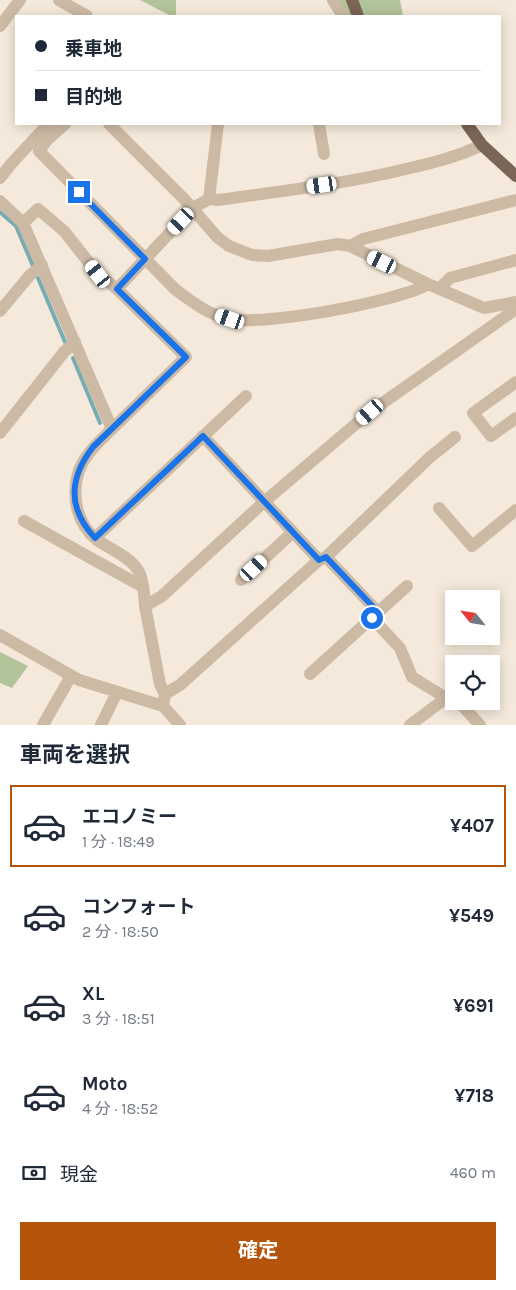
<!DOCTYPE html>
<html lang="ja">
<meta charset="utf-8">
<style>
body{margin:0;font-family:Karla,"Noto Sans JP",sans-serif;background:#f2f2f3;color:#1f2937;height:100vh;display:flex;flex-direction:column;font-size:19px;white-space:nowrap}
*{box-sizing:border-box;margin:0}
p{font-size:16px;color:#747a83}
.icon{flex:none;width:28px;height:28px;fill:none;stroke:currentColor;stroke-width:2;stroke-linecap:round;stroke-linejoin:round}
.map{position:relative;height:725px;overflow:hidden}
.sheet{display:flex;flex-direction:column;background:#fff;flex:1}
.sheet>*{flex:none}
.banner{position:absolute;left:15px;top:15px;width:486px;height:110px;border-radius:0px;box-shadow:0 2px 12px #0003;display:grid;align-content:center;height:110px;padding:0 20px;background:#fff}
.needle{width:32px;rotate:300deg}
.controls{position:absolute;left:445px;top:590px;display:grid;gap:10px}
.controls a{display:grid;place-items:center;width:55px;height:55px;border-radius:0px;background:#fff;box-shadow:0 2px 12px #0003;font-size:25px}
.end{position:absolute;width:22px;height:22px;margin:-11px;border:6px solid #1a73e8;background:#fff;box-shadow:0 0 0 2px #fff}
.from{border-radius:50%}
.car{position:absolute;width:15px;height:30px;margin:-15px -8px;border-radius:6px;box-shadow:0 0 4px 1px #0007;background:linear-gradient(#fff 24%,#345 0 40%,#fff 0 76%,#345 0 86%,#fff 0)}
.banner b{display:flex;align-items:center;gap:18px;height:48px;font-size:19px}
.banner b+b{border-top:1px solid #e0e1e3}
.banner i{width:12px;height:12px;background:#1f2937}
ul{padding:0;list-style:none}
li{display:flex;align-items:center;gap:15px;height:82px;margin:0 10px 8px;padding:0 10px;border:2px solid transparent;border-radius:0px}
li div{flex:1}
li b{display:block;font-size:19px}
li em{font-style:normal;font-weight:700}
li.on{border-color:#b45309}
li>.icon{width:45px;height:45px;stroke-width:1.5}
h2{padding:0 20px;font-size:22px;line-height:60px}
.pay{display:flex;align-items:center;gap:12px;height:55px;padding:0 20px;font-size:19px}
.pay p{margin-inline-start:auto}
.action{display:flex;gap:10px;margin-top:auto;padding:10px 20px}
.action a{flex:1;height:58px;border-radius:0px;background:#b45309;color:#fff;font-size:20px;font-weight:700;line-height:58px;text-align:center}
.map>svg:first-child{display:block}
</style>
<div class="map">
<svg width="516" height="725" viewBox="0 0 516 725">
<rect width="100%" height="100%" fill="#f4e9da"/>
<g fill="#b2c499">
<path d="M140,0h36v16h-5z"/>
<path d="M337,0h63l3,16h-56z"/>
<path d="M0,652l28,14 -16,22 -12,-5z"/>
</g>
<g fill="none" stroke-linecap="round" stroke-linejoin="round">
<g stroke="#77acb3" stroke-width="4">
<path d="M0,212l16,14 17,40"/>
<path d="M38,278l27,64"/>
<path d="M73,358l27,65"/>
</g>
<g stroke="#cdbaa5" stroke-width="12">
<path d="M59,0l28,16"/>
<path d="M333,0l10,16"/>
<path d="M0,26l20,-26"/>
<path d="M65,124l-18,16 -8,11 137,139c16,12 33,25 53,29 34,7 169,-17 199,-35"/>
<path d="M109,124l75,75 34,39 11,8 23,9 16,1 70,-12 12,2 78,38 56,24 32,-6"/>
<path d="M319,124l5,30"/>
<path d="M0,178l11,-14 37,-40"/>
<path d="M209,199l9,-75"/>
<path d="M0,201l23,22 89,206c-26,25 -42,41 -35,79 3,12 10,24 20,32 13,9 34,17 42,32 5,10 5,23 6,34"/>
<path d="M23,223l15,-14 26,22 34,43 19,15"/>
<path d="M350,246l13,-7 153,-39"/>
<path d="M439,289l11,-11 66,-18"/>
<path d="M0,311l30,-36 12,-10"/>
<path d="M516,382l-43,31 18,23 25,-18"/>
<path d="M112,429l74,-72 -69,-68 76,-81 16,-9 9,1c63,-9 126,-16 188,-31 26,-6 51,-12 76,-24"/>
<path d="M0,433l64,-81 11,-10"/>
<path d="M203,436l116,124 7,-3 52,55"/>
<path d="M439,508l33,38 44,-36"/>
<path d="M24,521l119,66"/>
<path d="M95,538l151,-142"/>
<path d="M326,557l103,-99 26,-21"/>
<path d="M241,580l51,-47"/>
<path d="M372,618l28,30 12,29 34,21"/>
<path d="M0,635l79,45 84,26"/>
<path d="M310,674l97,-88"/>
<path d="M165,694l15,-9 139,-125"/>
<path d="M458,701l22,24"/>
<path d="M43,725l28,-49"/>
<path d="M101,725l16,-33"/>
<path d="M180,725l-17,-19 2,-12 -5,-10 -15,-78 17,-10 103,-95 105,-89 146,-103"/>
<path d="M410,725l36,-27 6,-2"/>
</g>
<g stroke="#7b6557" stroke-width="12">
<path d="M352,0l6,16"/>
<path d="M467,124l15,21 34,31"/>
</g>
</g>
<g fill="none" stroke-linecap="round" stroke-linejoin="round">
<path stroke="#1a73e8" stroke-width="6" d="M79,192l66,67 -28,30 69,68 -93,90c-24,31 -26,61 2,91l108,-102 116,124 7,-3 52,55 -6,6"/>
</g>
</svg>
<div class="controls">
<a><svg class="needle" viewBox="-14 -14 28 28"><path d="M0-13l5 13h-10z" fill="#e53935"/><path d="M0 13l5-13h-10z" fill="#747a83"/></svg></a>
<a><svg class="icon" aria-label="locate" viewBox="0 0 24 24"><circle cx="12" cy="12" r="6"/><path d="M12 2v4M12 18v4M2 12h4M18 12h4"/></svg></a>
</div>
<i class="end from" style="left:372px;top:618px"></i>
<i class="end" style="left:79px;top:192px"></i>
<i class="car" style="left:322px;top:185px;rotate:262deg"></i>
<i class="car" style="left:181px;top:221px;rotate:223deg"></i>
<i class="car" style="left:382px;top:262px;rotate:296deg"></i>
<i class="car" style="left:98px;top:274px;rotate:322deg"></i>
<i class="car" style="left:230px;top:319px;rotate:289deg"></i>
<i class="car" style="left:370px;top:412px;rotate:229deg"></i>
<i class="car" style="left:254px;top:568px;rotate:47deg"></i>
<div class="banner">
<b><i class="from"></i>乗車地</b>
<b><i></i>目的地</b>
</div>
</div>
<section class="sheet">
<h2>車両を選択</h2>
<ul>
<li class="on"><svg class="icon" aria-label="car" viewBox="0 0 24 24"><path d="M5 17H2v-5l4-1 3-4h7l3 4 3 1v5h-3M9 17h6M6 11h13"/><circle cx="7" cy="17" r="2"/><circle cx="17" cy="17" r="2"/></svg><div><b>エコノミー</b><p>1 分 · 18:49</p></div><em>¥407</em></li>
<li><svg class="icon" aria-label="car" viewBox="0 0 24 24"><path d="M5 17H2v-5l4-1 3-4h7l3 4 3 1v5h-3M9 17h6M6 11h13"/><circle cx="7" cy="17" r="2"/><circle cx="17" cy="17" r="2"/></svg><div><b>コンフォート</b><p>2 分 · 18:50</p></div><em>¥549</em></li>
<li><svg class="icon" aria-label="car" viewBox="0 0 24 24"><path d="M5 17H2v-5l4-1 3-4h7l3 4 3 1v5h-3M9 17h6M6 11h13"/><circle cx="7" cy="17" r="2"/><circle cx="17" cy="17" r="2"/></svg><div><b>XL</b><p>3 分 · 18:51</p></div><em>¥691</em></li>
<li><svg class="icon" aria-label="car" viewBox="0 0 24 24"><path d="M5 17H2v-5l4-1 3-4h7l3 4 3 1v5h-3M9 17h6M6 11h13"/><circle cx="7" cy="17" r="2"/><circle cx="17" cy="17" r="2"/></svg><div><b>Moto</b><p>4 分 · 18:52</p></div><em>¥718</em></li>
</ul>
<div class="pay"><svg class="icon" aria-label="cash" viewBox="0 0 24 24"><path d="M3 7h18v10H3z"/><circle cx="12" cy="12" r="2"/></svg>現金<p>460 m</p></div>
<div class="action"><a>確定</a></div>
</section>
